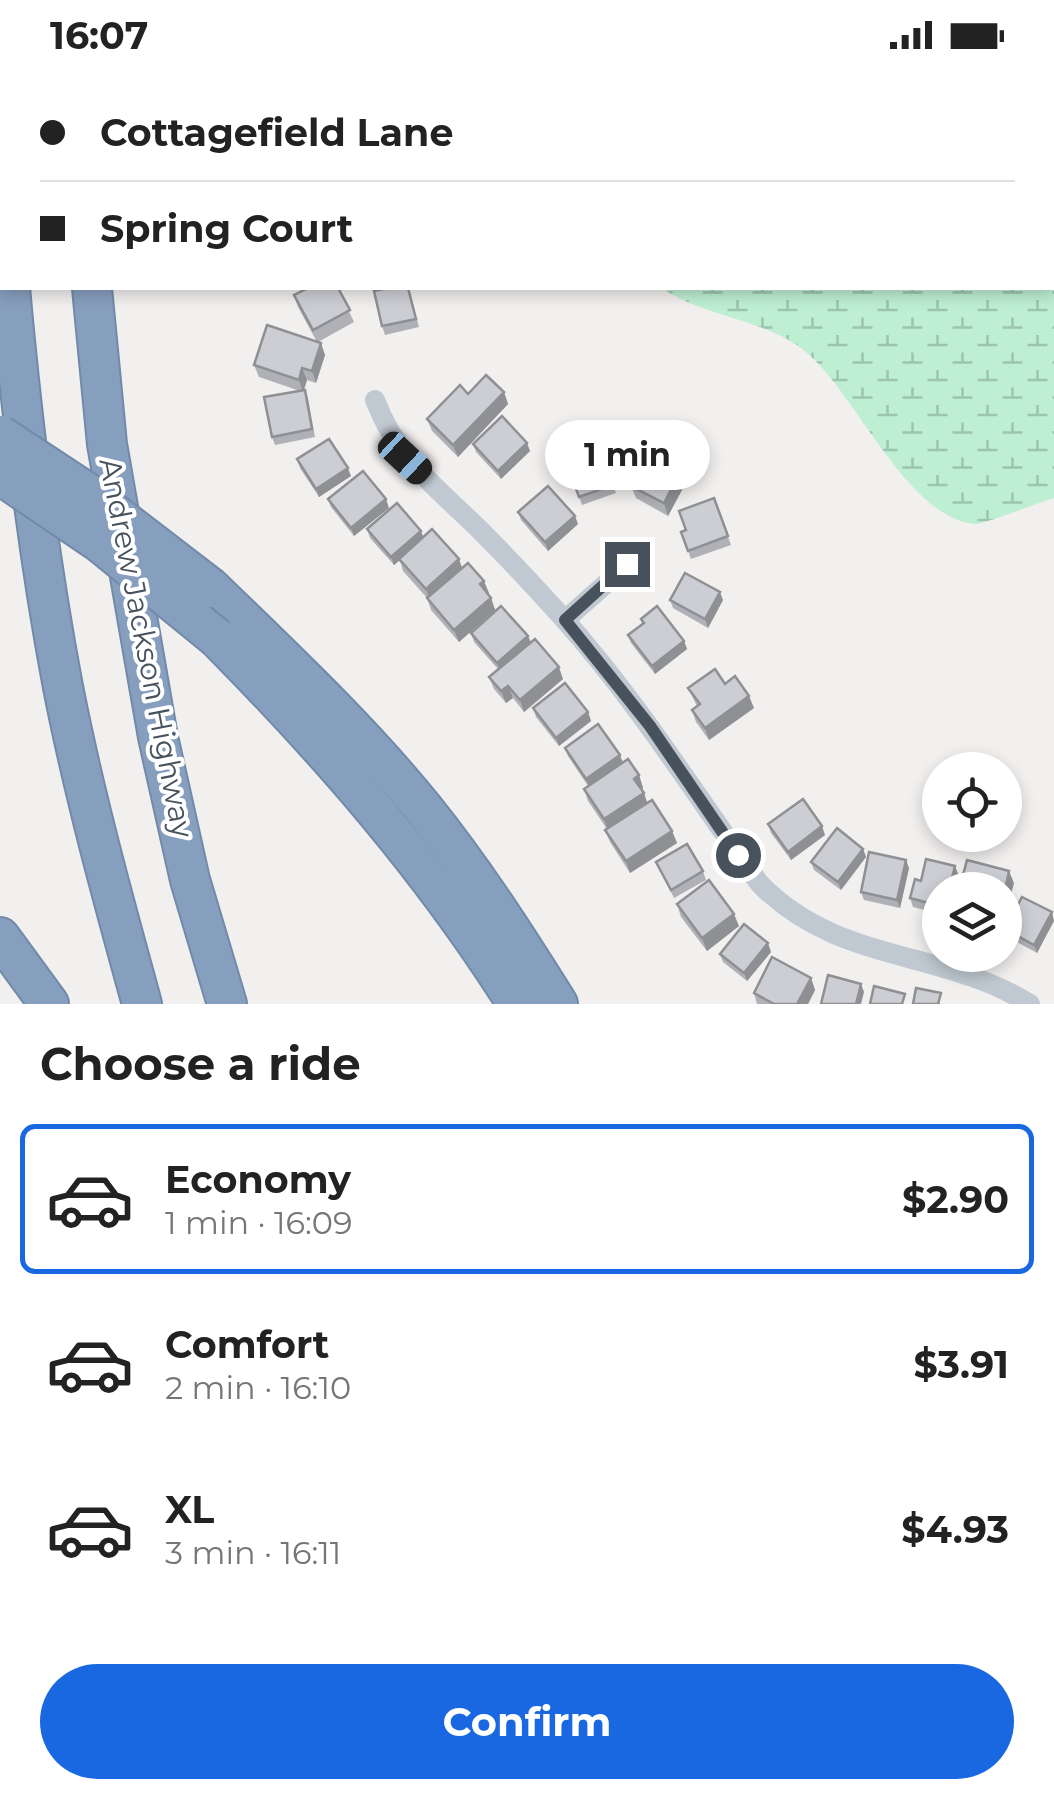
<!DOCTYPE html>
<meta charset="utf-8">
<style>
body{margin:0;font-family:Montserrat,sans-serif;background:#f2f2f2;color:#222;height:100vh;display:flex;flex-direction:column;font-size:38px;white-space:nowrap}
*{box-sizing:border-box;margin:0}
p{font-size:32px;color:#767676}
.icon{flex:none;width:55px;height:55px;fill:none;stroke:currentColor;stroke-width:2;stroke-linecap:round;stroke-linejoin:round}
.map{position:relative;height:934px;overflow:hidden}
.drawer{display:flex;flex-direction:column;background:#fff;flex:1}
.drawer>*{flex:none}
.hud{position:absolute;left:0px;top:0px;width:1055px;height:220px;box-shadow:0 5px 15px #0003;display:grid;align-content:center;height:220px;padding:0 40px;background:#fff}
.tools{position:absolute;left:922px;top:682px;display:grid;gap:20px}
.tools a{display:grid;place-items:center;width:100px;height:100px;border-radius:50%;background:#fff;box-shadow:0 5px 15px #0003;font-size:50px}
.end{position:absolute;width:45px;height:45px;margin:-22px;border:12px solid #47525d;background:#fff;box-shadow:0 0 0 5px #fff}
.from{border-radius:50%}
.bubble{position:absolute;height:70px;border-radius:35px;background:#fff;box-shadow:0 5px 15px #0003;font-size:32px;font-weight:700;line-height:70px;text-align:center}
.car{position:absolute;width:30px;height:60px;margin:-30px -15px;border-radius:12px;box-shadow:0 0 8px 2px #0007;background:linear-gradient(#222 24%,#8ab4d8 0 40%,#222 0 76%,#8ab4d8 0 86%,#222 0)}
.hud b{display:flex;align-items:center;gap:35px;height:95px;font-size:38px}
.hud b+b{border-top:2px solid #e0e0e0}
.hud i{width:25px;height:25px;background:#222}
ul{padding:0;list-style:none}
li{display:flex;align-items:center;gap:30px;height:150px;margin:0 20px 15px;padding:0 20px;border:5px solid transparent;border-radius:15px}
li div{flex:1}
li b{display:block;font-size:38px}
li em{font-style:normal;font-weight:700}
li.current{border-color:#1a68e1}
li>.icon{width:90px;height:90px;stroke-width:1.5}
h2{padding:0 40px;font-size:45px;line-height:120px}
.button{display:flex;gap:20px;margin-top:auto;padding:20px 40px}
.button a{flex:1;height:115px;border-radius:60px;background:#1a68e1;color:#fff;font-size:40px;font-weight:700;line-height:115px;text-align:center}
.status{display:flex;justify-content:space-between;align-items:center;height:70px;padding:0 50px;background:#fff;direction:ltr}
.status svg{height:28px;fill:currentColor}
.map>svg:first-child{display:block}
</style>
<div class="status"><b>16:07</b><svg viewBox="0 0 49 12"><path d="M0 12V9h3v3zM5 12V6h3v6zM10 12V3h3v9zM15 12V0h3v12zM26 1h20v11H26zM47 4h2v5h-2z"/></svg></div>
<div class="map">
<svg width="1054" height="934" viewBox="0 0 1054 934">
<defs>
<pattern id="wetland-marsh" width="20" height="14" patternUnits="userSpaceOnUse" patternTransform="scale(2.5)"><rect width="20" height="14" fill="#beefd3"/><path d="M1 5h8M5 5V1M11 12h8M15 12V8" fill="none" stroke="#9cc4ae"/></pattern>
</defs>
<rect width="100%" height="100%" fill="#f2efef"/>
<path fill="url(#wetland-marsh)" d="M1054,48v380c-13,4 -73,27 -79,26 -68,-6 -118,-129 -168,-171 -39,-34 -102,-35 -145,-65h390z"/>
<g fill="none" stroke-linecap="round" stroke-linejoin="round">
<defs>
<g id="highway">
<path d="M1,0l1,90"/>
<path d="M84,0v2"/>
<path d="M10,218c12,133 28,267 53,399 21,107 50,212 79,317"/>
<path d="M92,218l15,156 51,293 32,143 37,124"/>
<path d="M211,518c73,71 148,141 212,220 50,62 93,129 135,196"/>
<path d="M217,568c112,113 215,231 300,366"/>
<path d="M0,867l49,67"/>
</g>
</defs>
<use href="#highway" stroke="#728aa9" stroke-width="42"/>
<g stroke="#c0c9d1" stroke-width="20">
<path d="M375,330c23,60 59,85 104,129 29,29 57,59 84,89 74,83 132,176 196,265 78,81 180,65 271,121"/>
<path d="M565,550l62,-55"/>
</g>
<use href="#highway" stroke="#879fbe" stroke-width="38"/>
<defs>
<g id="highway-bridge">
<path d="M0,365l85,56 126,97"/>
<path d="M0,405l99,67 118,96"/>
</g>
</defs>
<use href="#highway-bridge" stroke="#728aa9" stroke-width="42" stroke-linecap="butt"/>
<use href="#highway-bridge" stroke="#879fbe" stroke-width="38"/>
</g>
<g fill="#afb1b6">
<path d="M305,218h33l16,34 -36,20 7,13 -9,28 -9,-3 -3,10h1l3,8 7,39 -40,8 -3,-8 28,-46 -41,-14 -5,-12 63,-23 -19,-35 -4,-12 11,-6z"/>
<path d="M409,218l10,39 -34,8 -3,-9z"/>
<path d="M504,322l4,12 -50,53 -26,-26 -5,-12 41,-25z"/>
<path d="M672,372l4,13 10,6 5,12 -23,43 -32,-18 -5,-12z"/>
<path d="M473,374l57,7 -29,28 -25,-27z"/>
<path d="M599,377l17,46 -34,12 -17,-46z"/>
<path d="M297,389l54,17 -32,21 -19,-29z"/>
<path d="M714,428l17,47 -40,14 -10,-27 5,-2z"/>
<path d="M328,429l61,9 -35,28 -23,-29z"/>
<path d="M518,442l60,12 -30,27 -27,-31z"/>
<path d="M367,459l56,8 36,22 3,9 27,25 -2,1 4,4 4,12 -36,32 -28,-32 -4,-12 -24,-27 -3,-11 -6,5 -24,-27z"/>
<path d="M670,530h53l-15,28 -35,-20z"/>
<path d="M641,549l43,22 3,8 -32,25 -24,-31 -3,-8 14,-11z"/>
<path d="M471,563l57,3 3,6 32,37 -39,33 -11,-14 -7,5 -12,-14 -5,-12 9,-8 -24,-27z"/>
<path d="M725,614l29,24 -45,32 -13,-18 -4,-12 5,-4 -9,-18z"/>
<path d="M533,638l55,4 3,9 -32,25 -23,-29z"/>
<path d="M565,678l55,7 2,8 17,12 4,13 -2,1 6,14 25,28 5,12 -47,30 -20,-31 -5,-12 2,-1 -19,-28 -4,-12 4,-3 -20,-30z"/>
<path d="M768,754l57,11 -34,25 -20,-27z"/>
<path d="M863,779l3,8 -25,33 -27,-20 -3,-8z"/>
<path d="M656,792l47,9 3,9 -32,18z"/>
<path d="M955,796l3,8 -4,16h-14v24l-27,-7 -3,-9 11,-17z"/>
<path d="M909,798l-9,40 -36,-8 -3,-8z"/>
<path d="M677,834l62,22 -32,25 -26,-34z"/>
<path d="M1054,849l-17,34 -29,-16 -3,-8z"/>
<path d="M771,882l-24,29 -24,-19 -3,-8z"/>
<path d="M811,908l4,12 -7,14h-51l-3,-11z"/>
</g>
<g fill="#8f9094">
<path d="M321,273l4,12 -9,28 -4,-12z"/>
<path d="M302,298l5,12 -4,12 -4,-12z"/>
<path d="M504,322l4,12 -50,53 -5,-12z"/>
<path d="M672,372l5,12 -5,9 -4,-12z"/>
<path d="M527,373l3,8 -29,28 -3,-8z"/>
<path d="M686,391l5,12 -23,43 -4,-13z"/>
<path d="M348,398l3,8 -32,21 -3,-8z"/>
<path d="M386,429l3,9 -35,28 -3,-8z"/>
<path d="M575,446l3,8 -30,27 -3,-9z"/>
<path d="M421,461l3,8 -30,26 -3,-8z"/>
<path d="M459,489l4,12 -33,30 -4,-12z"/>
<path d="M484,511l5,12 -5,4 -4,-13z"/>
<path d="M720,522l3,8 -15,28 -3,-9z"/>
<path d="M491,528l4,12 -36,32 -5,-12z"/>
<path d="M528,566l3,8 -31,28 -3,-9z"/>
<path d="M684,571l3,8 -32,25 -3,-8z"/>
<path d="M559,597l4,12 -39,33 -4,-12z"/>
<path d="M508,616l5,12 -7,5 -5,-12z"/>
<path d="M749,626l5,12 -45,32 -4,-12z"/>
<path d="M588,642l3,9 -32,25 -3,-8z"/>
<path d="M620,685l3,8 -34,24 -3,-8z"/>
<path d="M639,705l4,13 -4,3 -5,-12z"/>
<path d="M644,723l4,12 -40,27 -4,-13z"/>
<path d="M822,756l3,9 -34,25 -3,-8z"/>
<path d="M672,761l5,12 -47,30 -4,-12z"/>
<path d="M863,779l3,8 -25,33 -3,-8z"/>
<path d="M906,790l3,8 -9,40 -3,-8z"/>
<path d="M955,796l3,8 -4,16h-5z"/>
<path d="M1009,801l5,12 -9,35v-28z"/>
<path d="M1052,842l2,9 -17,32 -3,-8z"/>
<path d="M734,844l5,12 -32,25 -5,-13z"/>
<path d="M768,873l3,9 -24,29 -3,-8z"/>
<path d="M811,908l4,12 -7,14h-11z"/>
<path d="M861,914l3,8 -3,12h-5z"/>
</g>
<g fill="#ccced4" stroke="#8f9094" stroke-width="2.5">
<path d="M306,218h32l12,22 -37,20 -19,-35 12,-6z"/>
<path d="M388,218h20l8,31 -34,7 -8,-35z"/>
<path d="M267,255l54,18 -9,28 -10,-3 -3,12 -45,-15z"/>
<path d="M486,305l18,17 -51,53 -26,-26 33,-34 8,9z"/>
<path d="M305,320l7,39 -40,8 -8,-40z"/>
<path d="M502,346l25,27 -29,28 -25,-27z"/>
<path d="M658,365l14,7 -4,9 18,10 -22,42 -33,-17z"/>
<path d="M329,369l19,29 -32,21 -19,-30z"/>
<path d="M599,377l14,38 -34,12 -14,-38z"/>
<path d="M363,401l23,28 -35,29 -23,-29z"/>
<path d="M548,416l27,30 -30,26 -27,-30z"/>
<path d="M714,428l14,38 -40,15 -7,-19 5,-2 -7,-19z"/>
<path d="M397,433l24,28 -30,26 -24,-28z"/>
<path d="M432,459l27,30 -33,30 -27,-30z"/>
<path d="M468,493l16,18 -4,3 11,14 -37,32 -27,-32z"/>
<path d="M685,503l35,19 -15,27 -35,-19z"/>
<path d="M501,536l27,30 -31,27 -26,-30z"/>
<path d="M657,536l27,35 -32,25 -24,-31 16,-12 -3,-4z"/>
<path d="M535,569l24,28 -39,33 -12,-14 -7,5 -12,-14z"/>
<path d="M715,599l10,15 10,-8 14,20 -44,32 -13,-18 8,-6 -12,-16z"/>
<path d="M565,613l23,29 -32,26 -23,-30z"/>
<path d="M598,654l22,31 -34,24 -21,-31z"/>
<path d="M628,689l11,16 -5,4 10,14 -40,26 -20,-30z"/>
<path d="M803,729l19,27 -34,26 -20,-28z"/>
<path d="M652,730l20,31 -46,30 -21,-31z"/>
<path d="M837,758l26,21 -25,33 -27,-20z"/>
<path d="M687,774l16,27 -32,19 -15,-28z"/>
<path d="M869,782l37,8 -9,40 -36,-8z"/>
<path d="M926,789l29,7 -6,24h-9v16l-30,-8 5,-19 6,2z"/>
<path d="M967,790l42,11 -4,19h-46z"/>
<path d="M709,810l25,34 -32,24 -25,-34z"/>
<path d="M1022,827l30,15 -18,33 -29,-16z"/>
<path d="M744,854l24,19 -24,30 -24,-19z"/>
<path d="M772,887l39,21 -14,26h-23l-20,-11z"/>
<path d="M828,905l33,9 -5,20h-35z"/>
<path d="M874,916l31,8 -3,10h-32z"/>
<path d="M916,918l25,5 -3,11h2h-27z"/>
</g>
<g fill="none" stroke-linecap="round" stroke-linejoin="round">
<path stroke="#47525d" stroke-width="12" d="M627,494l-62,56 85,106 88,129"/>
</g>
<g text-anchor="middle" stroke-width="8" stroke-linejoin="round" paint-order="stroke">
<g font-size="30" fill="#47525d" stroke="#fff">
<text transform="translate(146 578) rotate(79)" y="10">Andrew Jackson Highway</text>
</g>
</g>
</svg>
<div class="tools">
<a><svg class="icon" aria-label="locate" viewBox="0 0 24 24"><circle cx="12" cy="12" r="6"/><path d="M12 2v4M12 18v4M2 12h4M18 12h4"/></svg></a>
<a><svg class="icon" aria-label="layers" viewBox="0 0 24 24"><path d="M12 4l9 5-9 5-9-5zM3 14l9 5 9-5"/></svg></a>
</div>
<i class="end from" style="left:738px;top:785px"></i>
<i class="end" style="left:627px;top:494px"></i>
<div class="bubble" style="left:545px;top:350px;width:165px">1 min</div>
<i class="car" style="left:405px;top:388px;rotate:133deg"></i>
<div class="hud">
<b><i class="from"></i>Cottagefield Lane</b>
<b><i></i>Spring Court</b>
</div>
</div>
<section class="drawer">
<h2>Choose a ride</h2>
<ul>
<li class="current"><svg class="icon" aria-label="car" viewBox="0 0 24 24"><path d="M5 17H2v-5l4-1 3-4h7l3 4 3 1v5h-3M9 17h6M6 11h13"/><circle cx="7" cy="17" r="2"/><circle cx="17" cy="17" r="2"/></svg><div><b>Economy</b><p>1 min · 16:09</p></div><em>$2.90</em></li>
<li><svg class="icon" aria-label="car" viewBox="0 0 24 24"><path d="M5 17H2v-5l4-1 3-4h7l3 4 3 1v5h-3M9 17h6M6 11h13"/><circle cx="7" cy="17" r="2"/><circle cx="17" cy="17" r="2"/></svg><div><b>Comfort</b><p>2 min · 16:10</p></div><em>$3.91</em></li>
<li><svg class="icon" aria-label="car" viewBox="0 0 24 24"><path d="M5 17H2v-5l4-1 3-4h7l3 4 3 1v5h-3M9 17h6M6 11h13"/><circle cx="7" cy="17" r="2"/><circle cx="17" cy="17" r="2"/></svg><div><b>XL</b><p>3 min · 16:11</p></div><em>$4.93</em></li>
</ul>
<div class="button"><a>Confirm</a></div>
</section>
